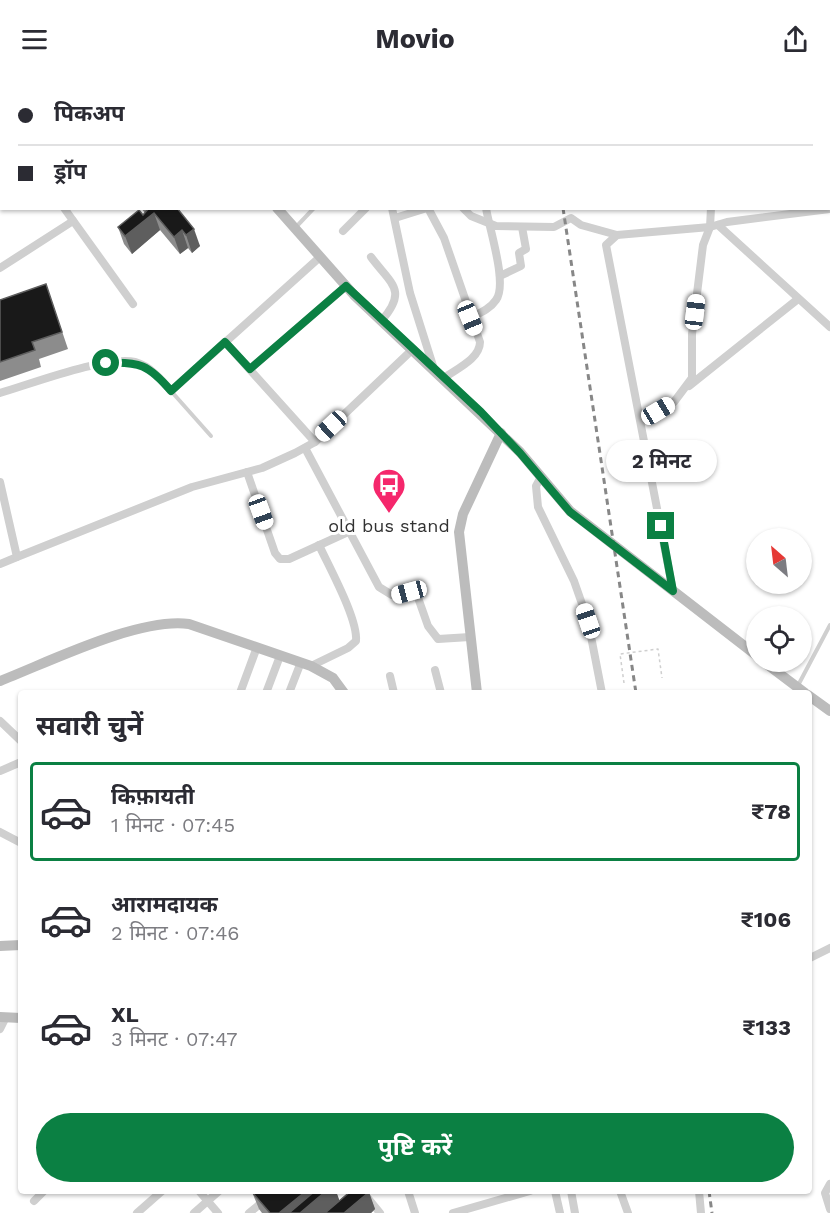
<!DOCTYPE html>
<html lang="hi">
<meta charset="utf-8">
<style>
body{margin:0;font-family:"Work Sans","Noto Sans Devanagari",sans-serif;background:#f7f7f7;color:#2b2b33;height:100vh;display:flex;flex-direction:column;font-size:22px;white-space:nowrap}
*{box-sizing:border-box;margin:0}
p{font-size:20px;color:#7c7c81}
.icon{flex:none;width:33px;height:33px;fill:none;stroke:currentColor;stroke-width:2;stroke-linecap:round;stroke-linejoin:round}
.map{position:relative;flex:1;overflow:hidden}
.side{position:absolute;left:18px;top:612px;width:794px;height:504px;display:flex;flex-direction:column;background:#fff;border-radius:6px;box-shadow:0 2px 4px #0004}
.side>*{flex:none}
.top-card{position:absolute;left:0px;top:0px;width:831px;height:132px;box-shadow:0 2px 4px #0004;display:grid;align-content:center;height:132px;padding:0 18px;background:#fff}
.needle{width:39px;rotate:332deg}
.fabs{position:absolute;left:746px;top:450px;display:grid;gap:12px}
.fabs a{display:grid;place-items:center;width:66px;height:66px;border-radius:50%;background:#fff;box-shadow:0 2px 4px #0004;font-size:30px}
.end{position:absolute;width:27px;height:27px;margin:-14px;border:8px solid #0b8043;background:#fff;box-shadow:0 0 0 3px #fff}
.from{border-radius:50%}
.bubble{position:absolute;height:42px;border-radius:21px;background:#fff;box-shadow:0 2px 4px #0004;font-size:20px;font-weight:700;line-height:42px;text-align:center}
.car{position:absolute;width:18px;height:36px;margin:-18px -9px;border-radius:8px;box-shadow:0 0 4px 2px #0007;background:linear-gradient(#fff 24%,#345 0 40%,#fff 0 76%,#345 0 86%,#fff 0)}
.top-card b{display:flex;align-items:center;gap:21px;height:57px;font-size:22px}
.top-card b+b{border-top:2px solid #e1e1e2}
.top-card i{width:15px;height:15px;background:#2b2b33}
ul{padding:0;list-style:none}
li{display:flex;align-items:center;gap:18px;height:99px;margin:0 12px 9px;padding:0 6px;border:3px solid transparent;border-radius:6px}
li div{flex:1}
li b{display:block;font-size:22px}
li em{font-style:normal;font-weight:700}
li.current{border-color:#0b8043}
li>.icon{width:54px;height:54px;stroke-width:1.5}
h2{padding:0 18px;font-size:27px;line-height:72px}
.action{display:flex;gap:12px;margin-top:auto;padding:12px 18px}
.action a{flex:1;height:69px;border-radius:36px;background:#0b8043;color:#fff;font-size:24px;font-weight:700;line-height:69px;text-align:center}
header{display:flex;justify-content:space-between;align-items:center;height:78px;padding:0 18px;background:#fff;font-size:27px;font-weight:700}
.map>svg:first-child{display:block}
</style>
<header><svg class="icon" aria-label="menu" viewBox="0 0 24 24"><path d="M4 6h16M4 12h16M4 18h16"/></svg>Movio<svg class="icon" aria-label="share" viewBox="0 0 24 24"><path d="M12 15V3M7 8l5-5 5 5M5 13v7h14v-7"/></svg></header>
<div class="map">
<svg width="830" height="1135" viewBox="0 0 830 1135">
<rect width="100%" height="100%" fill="#fff"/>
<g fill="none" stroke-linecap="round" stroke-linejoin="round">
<g stroke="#cfcfcf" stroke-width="4">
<path d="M296,149l18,-19"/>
<path d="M171,313l40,45"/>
<path d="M794,615l36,-68"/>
</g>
<g stroke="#cfcfcf" stroke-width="8">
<path d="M353,0v2"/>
<path d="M465,0l1,2"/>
<path d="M631,0l1,2"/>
<path d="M691,0v2"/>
<path d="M750,0l1,2"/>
<path d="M67,2l2,-1"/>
<path d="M601,2l7,-2"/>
<path d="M0,19h2"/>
<path d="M830,38v2"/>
<path d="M0,125l2,-1"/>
<path d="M64,130l69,96"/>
<path d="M392,130l18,85 24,76"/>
<path d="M428,130l16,30 36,104c0,17 -24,27 -36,36"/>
<path d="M463,130l8,8 25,10 58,1 17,-9 10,7 36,10"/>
<path d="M395,140l32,-10"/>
<path d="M718,147l112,102"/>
<path d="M343,153l23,-23"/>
<path d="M371,179c20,27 37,33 11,63"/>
<path d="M0,190l73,-47"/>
<path d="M500,198l21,-10 -2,-13 7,-4 -4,-22"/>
<path d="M470,240c10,-5 20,-9 26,-18 12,-16 -7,-72 -10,-92"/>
<path d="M225,264l90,100"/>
<path d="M250,291l96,-83"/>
<path d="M689,308l109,-87"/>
<path d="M0,315c31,-9 107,-38 135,-31 15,4 27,18 36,29l149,-134"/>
<path d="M641,343l33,-19 18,-24v-44l11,-89 7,-18 1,-19"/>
<path d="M305,370l74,139 13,8 24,-3 12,34 10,13 32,-2"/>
<path d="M247,394l28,81 5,6h9l59,-27"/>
<path d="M541,399l-5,9 2,21 36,74 14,40 14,72"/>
<path d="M0,404l17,75 -17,7"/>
<path d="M17,479l175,-70 70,-19 33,-15 20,-11 98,-93"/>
<path d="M673,513l-67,-346 11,-10 93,-8 17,-5 103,-13"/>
<path d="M311,588l37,-18 8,-7c2,-22 -27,-74 -37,-96"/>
<path d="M435,592l6,23"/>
<path d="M390,598l4,17"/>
<path d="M240,615l17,-46"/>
<path d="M266,615l14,-37"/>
<path d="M289,615l12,-31"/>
<path d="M0,643l21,20"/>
<path d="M0,693l21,-9"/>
<path d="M0,754l21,11"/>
<path d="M808,881l22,-11"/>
<path d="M0,951l5,-10"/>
<path d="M830,1106l-5,9 5,16"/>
<path d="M199,1113l19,22"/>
<path d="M362,1113l18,22"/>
<path d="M408,1113l7,22"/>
<path d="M555,1113l5,22"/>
<path d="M571,1113l4,22"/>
<path d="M620,1113l8,22"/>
<path d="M699,1113l2,22"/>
<path d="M34,1123l10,-10"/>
<path d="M137,1135l25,-22"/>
<path d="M194,1135l25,-22"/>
<path d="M249,1135l27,-22"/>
<path d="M453,1135l77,-22"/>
</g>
<g stroke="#bcbcbc" stroke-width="10">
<path d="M189,0l1,2"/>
<path d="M277,130l77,87 166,157 50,59 186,144"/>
<path d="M764,584l41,31"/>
<path d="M0,603c49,-19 139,-64 189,-57l122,42 22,12 11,15"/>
<path d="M477,615l-18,-161 4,-18 38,-81"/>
<path d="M808,617l22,16"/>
<path d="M0,868l21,-1"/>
<path d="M0,939l21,1"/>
</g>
<g stroke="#878787" stroke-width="3" stroke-dasharray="6 4.5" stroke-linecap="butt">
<path d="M547,0v2"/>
<path d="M563,130l73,485"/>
<path d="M709,1113l3,22"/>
</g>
<path stroke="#cfcfcf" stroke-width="1.5" stroke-dasharray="3 3" stroke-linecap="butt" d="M624,605l-4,-29 38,-5 4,29"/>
</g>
<g fill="#8c8c8c">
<path d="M141,130h36l23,38 -8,7 -4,-5 -8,6 -20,-24 -28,24 -8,-10 -6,-17 25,-12 2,-2z"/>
<path d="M46,206l22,65 -29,10 2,8 -41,14v-81z"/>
<path d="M253,1113h83l3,10 8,-7 -3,-3h24l7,18 -4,4h-109l-3,-4 -7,-17z"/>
</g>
<g fill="#5e5e5e">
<path d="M154,135l6,17 -28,24 -7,-18z"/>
<path d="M194,151l6,17 -8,7 -6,-18z"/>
<path d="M182,152l6,18 -8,6 -6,-17z"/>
<path d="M306,1113h30l4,11 -13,11h-48z"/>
<path d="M369,1114l6,17 -4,4h-27z"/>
</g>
<g fill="#191919" stroke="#5e5e5e" stroke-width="1.5">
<path d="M149,130h28l17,21 -8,6 -4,-5 -8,7 -20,-24 -29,23 -7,-9 21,-17 4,5z"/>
<path d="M46,206l16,48 -30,10 3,8 -35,12v-62z"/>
<path d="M253,1113h53l-27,22h-9l-18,-21z"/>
<path d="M315,1113h11l-26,22h-11z"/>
<path d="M351,1113h17l1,1 -25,21h-19z"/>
</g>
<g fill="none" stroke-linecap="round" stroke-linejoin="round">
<path stroke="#0b8043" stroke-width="8" d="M106,285c33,-2 43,2 65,28l54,-49 25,27 96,-83 135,126 39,41 50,59 103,79 -12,-65"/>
</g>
<defs>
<symbol id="bus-pin" viewBox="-11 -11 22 30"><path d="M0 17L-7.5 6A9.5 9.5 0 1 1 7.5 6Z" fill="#f5276c" stroke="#fff"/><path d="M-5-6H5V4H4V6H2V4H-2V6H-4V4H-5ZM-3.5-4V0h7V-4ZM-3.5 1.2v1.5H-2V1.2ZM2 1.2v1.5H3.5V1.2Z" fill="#fff"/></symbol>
</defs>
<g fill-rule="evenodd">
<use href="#bus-pin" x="370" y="388" width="38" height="52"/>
</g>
<g text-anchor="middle" stroke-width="6" stroke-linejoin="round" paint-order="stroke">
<g font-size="18" fill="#323232" stroke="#fff">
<text x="389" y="454">old bus stand</text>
</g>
</g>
</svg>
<div class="fabs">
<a><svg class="needle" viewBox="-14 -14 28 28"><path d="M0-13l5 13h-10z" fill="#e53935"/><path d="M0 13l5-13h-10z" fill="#7c7c81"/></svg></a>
<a><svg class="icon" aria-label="locate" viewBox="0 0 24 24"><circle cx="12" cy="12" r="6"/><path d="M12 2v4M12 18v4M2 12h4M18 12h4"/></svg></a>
</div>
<i class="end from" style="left:106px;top:285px"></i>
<i class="end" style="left:661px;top:448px"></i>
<div class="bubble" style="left:606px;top:362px;width:111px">2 मिनट</div>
<i class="car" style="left:695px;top:234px;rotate:7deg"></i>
<i class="car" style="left:470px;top:240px;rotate:158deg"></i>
<i class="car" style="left:658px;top:333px;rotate:59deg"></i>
<i class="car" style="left:331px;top:348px;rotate:227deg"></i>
<i class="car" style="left:261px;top:434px;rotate:160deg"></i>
<i class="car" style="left:409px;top:514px;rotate:255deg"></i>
<i class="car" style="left:588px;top:543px;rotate:341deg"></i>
<div class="top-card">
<b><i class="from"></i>पिकअप</b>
<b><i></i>ड्रॉप</b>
</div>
<section class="side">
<h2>सवारी चुनें</h2>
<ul>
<li class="current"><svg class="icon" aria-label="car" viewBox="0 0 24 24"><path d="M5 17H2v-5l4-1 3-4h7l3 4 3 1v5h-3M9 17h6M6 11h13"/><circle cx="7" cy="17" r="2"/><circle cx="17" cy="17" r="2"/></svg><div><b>किफ़ायती</b><p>1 मिनट · 07:45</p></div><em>₹78</em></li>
<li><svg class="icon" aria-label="car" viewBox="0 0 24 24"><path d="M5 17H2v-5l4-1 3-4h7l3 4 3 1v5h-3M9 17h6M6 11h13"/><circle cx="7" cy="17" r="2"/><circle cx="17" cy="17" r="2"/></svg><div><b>आरामदायक</b><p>2 मिनट · 07:46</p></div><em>₹106</em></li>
<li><svg class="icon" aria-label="car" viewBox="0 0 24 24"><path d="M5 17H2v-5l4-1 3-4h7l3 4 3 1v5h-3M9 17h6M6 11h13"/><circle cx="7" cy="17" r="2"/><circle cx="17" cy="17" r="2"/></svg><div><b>XL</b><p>3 मिनट · 07:47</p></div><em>₹133</em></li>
</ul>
<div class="action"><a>पुष्टि करें</a></div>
</section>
</div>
